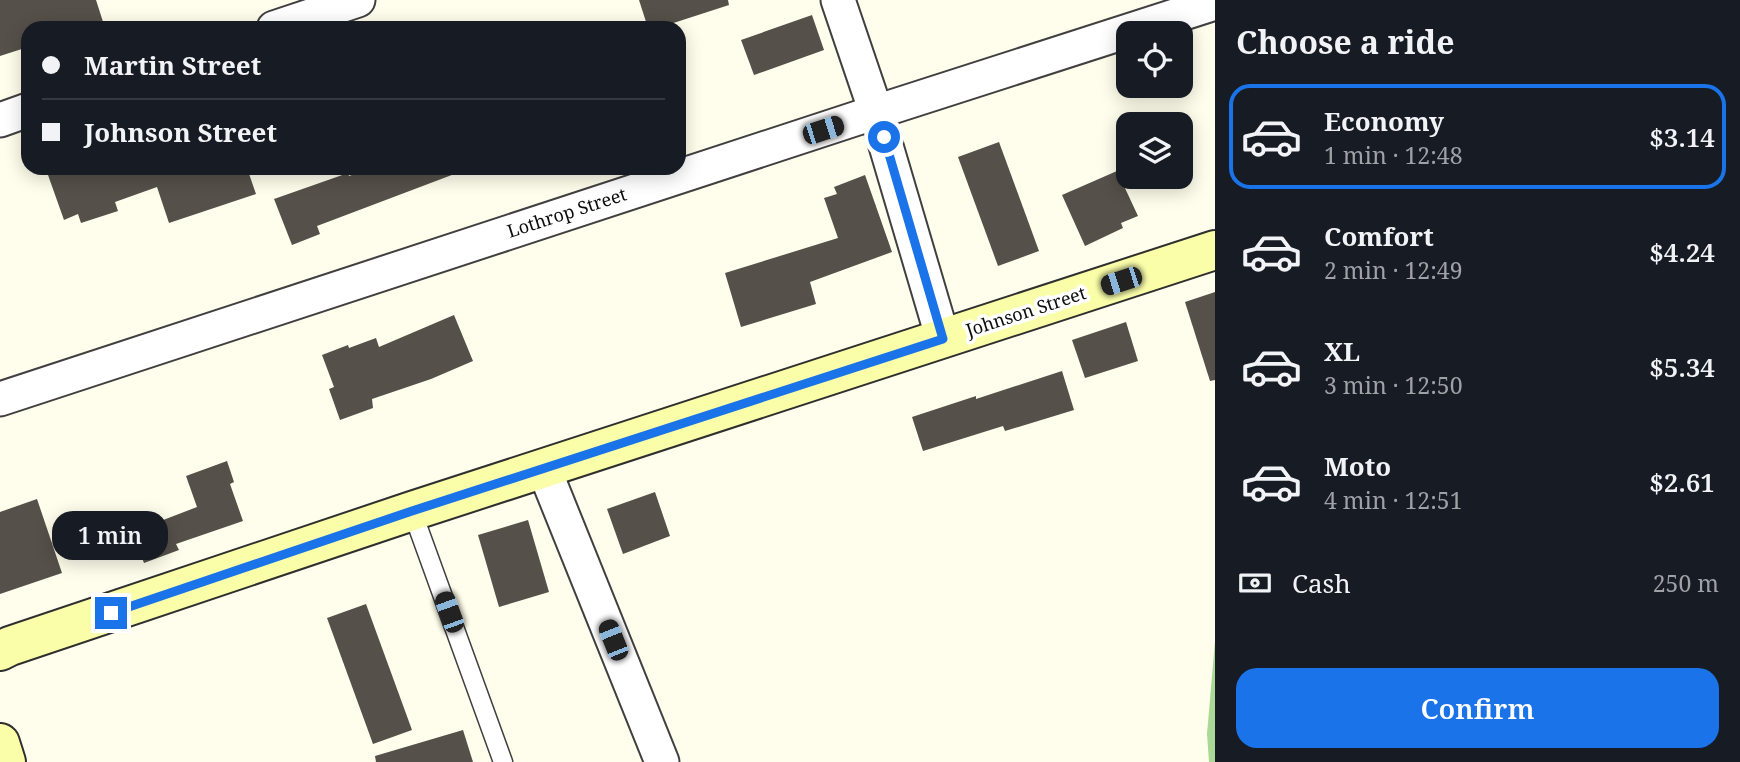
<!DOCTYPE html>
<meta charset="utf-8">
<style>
body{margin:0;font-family:"Noto Serif",serif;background:#20242c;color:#f1f3f6;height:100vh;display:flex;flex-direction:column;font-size:26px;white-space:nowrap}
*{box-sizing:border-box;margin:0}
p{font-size:23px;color:#9ea1a6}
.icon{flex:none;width:38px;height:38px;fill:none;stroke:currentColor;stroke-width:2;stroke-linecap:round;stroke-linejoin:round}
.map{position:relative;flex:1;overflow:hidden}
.panel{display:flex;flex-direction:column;background:#171b24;width:525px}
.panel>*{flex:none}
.top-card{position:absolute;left:21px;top:21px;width:665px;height:154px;border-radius:21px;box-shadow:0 4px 18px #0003;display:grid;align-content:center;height:154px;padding:0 21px;background:#171b24}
.buttons{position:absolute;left:1116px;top:21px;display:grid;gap:14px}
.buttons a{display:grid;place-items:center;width:77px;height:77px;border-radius:14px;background:#171b24;box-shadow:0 4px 18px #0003;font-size:35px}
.end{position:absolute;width:32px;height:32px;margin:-16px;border:9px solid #1a73e8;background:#fff;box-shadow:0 0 0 4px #fff}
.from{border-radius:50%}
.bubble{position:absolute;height:49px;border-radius:21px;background:#171b24;box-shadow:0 4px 18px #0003;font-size:23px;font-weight:600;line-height:49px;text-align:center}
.car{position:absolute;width:21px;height:42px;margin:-21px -10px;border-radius:9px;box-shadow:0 0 5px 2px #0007;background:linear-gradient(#222 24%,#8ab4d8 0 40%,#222 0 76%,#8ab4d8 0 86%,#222 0)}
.top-card b{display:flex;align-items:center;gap:24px;height:66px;font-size:26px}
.top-card b+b{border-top:2px solid #363941}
.top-card i{width:18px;height:18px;background:#f1f3f6}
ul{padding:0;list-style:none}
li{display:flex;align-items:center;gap:21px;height:105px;margin:0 14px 10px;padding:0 7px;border:4px solid transparent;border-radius:21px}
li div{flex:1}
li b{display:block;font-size:26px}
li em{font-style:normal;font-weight:600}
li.current{border-color:#1a73e8}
li>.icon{width:63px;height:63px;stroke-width:1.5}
h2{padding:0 21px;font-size:32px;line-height:84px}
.pay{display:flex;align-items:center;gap:18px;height:77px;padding:0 21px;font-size:26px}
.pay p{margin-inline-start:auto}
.cta{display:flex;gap:14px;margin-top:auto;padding:14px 21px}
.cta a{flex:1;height:80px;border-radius:21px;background:#1a73e8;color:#fff;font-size:28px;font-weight:600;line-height:80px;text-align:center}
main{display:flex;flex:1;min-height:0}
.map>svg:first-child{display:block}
</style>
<main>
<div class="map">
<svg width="1215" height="762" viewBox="0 0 1215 762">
<rect width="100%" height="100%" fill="#fffeec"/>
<path fill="#aad997" d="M1215,641v121h-6l-2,-28z"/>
<g fill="#555049">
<path d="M0,0h96l9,28h-77v19l-28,9z"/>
<path d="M639,0h89l1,5 -71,23h-10z"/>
<path d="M812,15l12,35 -70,25 -13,-35z"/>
<path d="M999,142l40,109 -41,15 -40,-109z"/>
<path d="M67,168h180l9,26 -87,29 -12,-36 -42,15 3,9 -37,12 -3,-9 -14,6 -16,-45z"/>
<path d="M371,168h93l1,2 -148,56 3,8 -28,11 -18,-46 74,-26 1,3z"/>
<path d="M1117,171l21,45 -17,7 2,5 -38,18 -23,-51z"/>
<path d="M865,175l27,77 -82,30 6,22 -75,23 -16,-54 113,-35 -14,-40 13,-4 -3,-7z"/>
<path d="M1215,292v88l-5,1 -25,-79z"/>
<path d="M454,315l19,46 -42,18 -59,20 1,9 -33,12 -11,-31 5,-2 -12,-32 26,-10 1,3 27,-10 3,9z"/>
<path d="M1126,322l12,39 -53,17 -13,-38z"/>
<path d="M1062,371l12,39 -69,21 -2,-5 -80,25 -11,-34 64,-21v3z"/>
<path d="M227,461l7,21 -4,2 13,37 -67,23 3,6 -35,13 -12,-31 65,-25 -11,-31z"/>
<path d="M655,492l15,44 -47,18 -16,-45z"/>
<path d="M37,499l25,74 -62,21v-82z"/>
<path d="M528,520l21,72 -50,15 -21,-72z"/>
<path d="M366,604l46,126 -39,14 -46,-126z"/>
<path d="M463,730l10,32h-97l-1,-6z"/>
</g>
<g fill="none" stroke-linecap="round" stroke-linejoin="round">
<defs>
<path id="lane" d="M412,511l91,251"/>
<g id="street">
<path d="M838,0l38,112 67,227"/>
<path d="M274,28l84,-28"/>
<path d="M0,120l28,-10"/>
<path d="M0,399l876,-287 339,-109"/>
<path d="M544,469l118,293"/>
</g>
<g id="secondary">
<path d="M0,651l10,-5 402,-135 803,-261"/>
<path d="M0,743l6,19"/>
</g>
</defs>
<use href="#lane" stroke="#404040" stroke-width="21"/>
<use href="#street" stroke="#404040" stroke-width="37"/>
<use href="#secondary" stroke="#2f2f2f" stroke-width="42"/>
<use href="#lane" stroke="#fff" stroke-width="18"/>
<use href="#street" stroke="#fff" stroke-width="33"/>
<use href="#secondary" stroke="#fafea9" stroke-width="38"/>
</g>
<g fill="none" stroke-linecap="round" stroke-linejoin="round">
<path stroke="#1a73e8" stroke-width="9" d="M111,613l301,-102 531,-172 -59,-202"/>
</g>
<g text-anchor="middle" stroke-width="7" stroke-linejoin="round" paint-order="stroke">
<g font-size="18" fill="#0d0d0d" stroke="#fff">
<text transform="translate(567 213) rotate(-18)" y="6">Lothrop Street</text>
<text transform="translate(1026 312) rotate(-18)" y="6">Johnson Street</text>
</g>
</g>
</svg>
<div class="buttons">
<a><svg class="icon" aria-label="locate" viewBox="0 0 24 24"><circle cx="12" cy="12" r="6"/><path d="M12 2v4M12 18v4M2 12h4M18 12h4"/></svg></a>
<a><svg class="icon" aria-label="layers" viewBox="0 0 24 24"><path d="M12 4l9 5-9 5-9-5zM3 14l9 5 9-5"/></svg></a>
</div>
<i class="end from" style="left:884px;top:137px"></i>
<i class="end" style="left:111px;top:613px"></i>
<div class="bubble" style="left:52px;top:511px;width:116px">1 min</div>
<i class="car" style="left:823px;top:130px;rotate:72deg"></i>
<i class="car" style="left:1121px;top:281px;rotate:252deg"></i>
<i class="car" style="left:449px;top:612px;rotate:340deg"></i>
<i class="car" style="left:613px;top:640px;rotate:338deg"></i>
<div class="top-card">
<b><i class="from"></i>Martin Street</b>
<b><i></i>Johnson Street</b>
</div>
</div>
<section class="panel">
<h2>Choose a ride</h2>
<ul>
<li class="current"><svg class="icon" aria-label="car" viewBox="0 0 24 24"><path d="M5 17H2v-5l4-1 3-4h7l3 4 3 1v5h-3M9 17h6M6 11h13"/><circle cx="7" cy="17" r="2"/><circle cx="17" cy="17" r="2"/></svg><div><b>Economy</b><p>1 min · 12:48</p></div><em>$3.14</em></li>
<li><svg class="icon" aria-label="car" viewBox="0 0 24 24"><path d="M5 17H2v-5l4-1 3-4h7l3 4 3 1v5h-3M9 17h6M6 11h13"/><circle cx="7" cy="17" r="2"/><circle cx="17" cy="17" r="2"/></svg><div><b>Comfort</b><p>2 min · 12:49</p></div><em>$4.24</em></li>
<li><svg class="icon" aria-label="car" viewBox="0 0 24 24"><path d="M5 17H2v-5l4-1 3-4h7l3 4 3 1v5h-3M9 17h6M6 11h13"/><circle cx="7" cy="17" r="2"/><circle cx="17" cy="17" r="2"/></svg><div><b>XL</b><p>3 min · 12:50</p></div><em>$5.34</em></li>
<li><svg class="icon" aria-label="car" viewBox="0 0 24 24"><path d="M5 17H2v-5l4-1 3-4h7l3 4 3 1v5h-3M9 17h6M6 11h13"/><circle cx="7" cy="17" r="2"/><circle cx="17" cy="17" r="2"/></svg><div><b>Moto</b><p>4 min · 12:51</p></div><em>$2.61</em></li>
</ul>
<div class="pay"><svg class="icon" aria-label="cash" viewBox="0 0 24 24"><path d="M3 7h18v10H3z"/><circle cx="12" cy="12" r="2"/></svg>Cash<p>250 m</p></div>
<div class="cta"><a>Confirm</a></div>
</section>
</main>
